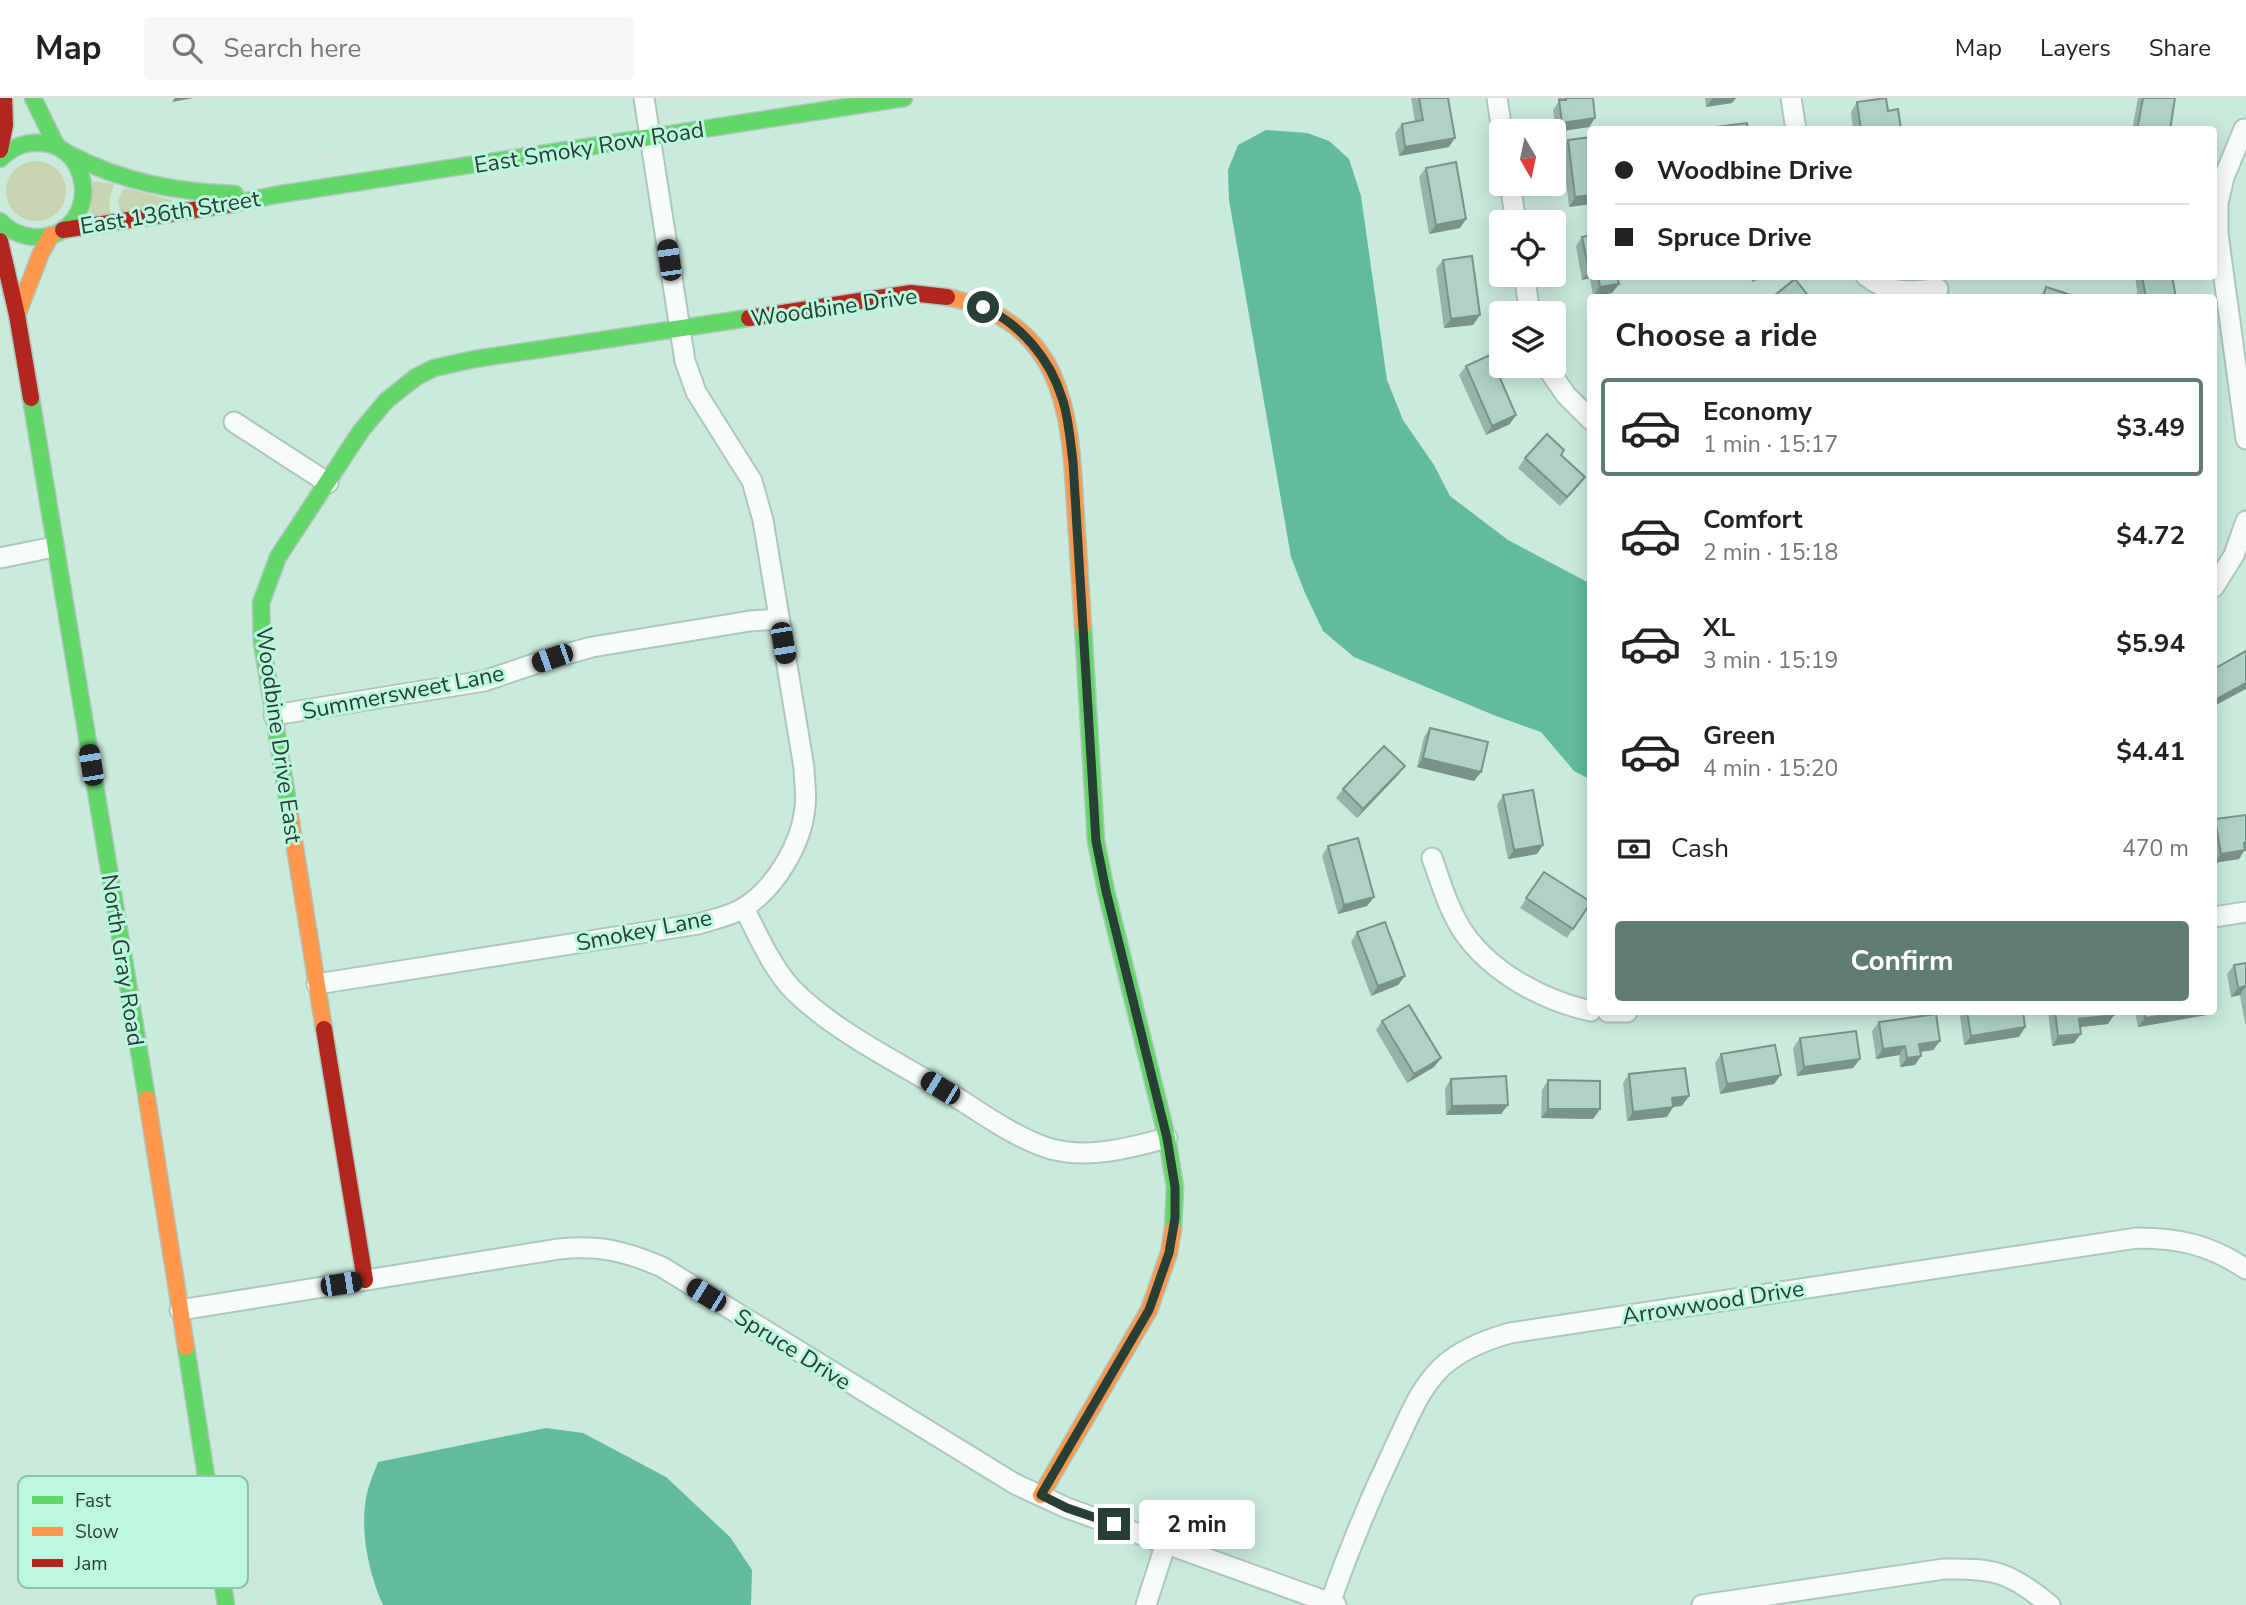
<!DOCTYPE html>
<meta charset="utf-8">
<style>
body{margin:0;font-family:"Nunito Sans",sans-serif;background:#f6f6f6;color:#222;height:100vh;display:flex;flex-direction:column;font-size:26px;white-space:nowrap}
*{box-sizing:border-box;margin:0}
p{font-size:23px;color:#767676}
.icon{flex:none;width:38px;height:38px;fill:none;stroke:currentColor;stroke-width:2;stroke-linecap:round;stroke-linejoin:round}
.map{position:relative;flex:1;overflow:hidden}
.details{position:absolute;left:1587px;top:196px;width:630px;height:721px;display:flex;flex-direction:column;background:#fff;border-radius:7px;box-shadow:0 4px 18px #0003}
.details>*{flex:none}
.banner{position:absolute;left:1587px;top:28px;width:630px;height:154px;border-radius:7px;box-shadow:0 4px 18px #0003;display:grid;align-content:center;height:154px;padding:0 28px;background:#fff}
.needle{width:46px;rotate:171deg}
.buttons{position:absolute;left:1489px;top:21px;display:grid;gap:14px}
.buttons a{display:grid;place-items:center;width:77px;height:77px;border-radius:7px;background:#fff;box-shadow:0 4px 18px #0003;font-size:35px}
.end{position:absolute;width:32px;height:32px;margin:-16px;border:9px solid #273f35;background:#fff;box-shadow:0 0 0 4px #fff}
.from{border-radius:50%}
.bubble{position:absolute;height:49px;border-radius:7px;background:#fff;box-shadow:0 4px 18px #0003;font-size:23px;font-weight:700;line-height:49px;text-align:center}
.car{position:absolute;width:21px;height:42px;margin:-21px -10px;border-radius:9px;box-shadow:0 0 5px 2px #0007;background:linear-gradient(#222 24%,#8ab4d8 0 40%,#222 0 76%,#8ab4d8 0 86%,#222 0)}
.banner b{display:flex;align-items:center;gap:24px;height:66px;font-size:26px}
.banner b+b{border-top:2px solid #e0e0e0}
.banner i{width:18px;height:18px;background:#222}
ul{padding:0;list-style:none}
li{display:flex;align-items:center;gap:21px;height:98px;margin:0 14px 10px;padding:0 14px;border:4px solid transparent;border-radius:7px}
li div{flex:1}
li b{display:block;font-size:26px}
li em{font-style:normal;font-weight:700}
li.on{border-color:#607b6f}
li>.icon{width:63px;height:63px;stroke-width:1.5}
h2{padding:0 28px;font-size:32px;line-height:84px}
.pay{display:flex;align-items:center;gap:18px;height:77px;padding:0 28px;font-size:26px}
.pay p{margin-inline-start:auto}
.cta{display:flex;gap:14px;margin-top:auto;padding:14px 28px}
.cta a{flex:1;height:80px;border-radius:7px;background:#607b6f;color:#fff;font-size:28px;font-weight:700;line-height:80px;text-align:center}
header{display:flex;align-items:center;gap:42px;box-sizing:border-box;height:98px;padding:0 35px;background:#fff;border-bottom:2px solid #e0e0e0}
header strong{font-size:33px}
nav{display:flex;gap:38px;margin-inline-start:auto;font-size:24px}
.search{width:490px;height:63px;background:#f6f6f6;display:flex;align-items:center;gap:18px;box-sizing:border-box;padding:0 24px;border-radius:7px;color:#767676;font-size:26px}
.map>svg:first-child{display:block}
</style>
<header>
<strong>Map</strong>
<div class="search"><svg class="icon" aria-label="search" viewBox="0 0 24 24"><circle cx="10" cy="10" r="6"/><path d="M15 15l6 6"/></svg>Search here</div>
<nav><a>Map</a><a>Layers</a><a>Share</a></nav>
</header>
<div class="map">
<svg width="2246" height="1507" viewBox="0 0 2246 1507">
<rect width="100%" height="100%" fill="#caeadc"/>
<g fill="#c7d4af">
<circle cx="36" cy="93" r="30"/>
<path d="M93,83l21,3 -5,16 2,16 -21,-1z"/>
<path d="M124,90l48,12v8l-51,8 -3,-15z"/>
</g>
<g fill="#62bb9c">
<path d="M1266,32l41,3 22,8 20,18 12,37 26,184 16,40 31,45 16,31 58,44 83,44v196l-17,-9 -33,-39 -45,-16 -142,-59 -31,-26 -18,-38 -14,-36 -62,-357 -1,-30 10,-25z"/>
<path d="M546,1330l37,5 83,44 64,60 22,33 -1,35h-368c-14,-31 -23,-72 -17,-107 2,-12 8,-25 12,-36z"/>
</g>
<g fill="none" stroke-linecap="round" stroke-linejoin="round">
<defs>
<g id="street">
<path d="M1497,0l5,33"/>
<path d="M1791,0l5,32"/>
<path d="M2244,31l-20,48 -6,26v31l28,205"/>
<path d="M1510,86l6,38"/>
<path d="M1524,177l6,38"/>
<path d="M1866,178c24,19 43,15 72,13"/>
<path d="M1546,268l20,29 25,25"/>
<path d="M234,324l94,61"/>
<path d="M0,460l54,-11"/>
<path d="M2214,489l20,-32 12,-34"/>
<path d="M274,617l210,-34 68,-23 40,-11 158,-26 29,-2"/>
<path d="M1432,760c9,25 17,53 32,75 28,40 80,68 127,78"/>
<path d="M744,810c14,27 28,60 49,82 42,42 109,75 160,105 28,18 66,45 98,54 39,10 78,-1 116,-11"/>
<path d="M2214,819l32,-5"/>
<path d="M317,886l381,-60c15,-5 34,-8 47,-17 31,-20 57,-64 60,-100 2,-13 -1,-26 -1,-39l-41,-248 -11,-39 -56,-89 -11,-31 -41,-263"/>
<path d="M1608,914h19"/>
<path d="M180,1212l379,-61c41,-4 66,2 103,18l353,217 52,24 269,97"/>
<path d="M1330,1505c19,-54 41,-107 66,-159 13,-27 24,-57 47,-78 19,-17 42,-26 67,-33l627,-95c43,0 73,7 109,31"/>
<path d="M1146,1507l20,-62"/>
<path d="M1702,1507l242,-36c50,-1 66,3 106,36"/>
</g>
<g id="fast">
<path d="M33,0l24,49"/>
<path d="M69,56c53,28 107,38 166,40"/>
<path d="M0,61c14,-14 29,-19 49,-15 31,7 44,48 26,74 -18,26 -55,24 -75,3"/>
<path d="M233,106l42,-9 629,-97"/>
<path d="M31,300l116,701"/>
<path d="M1083,528l13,215 10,50 61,247 8,49 -2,42"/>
<path d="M290,718l-28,-174 -1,-39 17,-46 83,-126 25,-30 30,-24 18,-9 41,-9 274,-41"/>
<path d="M186,1249l40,258"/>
</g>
<g id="slow">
<path d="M947,199c113,24 123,108 128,206 3,41 5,82 8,123"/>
<path d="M17,217l24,-62 10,-18"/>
<path d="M290,718l34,213"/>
<path d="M147,1001l39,248"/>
<path d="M1041,1397l108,-185 20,-57 4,-24"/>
</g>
<g id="jam">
<path d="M0,52l5,-25 -1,-27"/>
<path d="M63,132l170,-26"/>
<path d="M0,143l17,74 14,83"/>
<path d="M749,220l162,-25 36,4"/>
<path d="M324,931l41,251"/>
</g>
</defs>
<use href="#street" stroke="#adc7bc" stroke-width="23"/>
<use href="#fast" stroke="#adc7bc" stroke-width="19"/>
<use href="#slow" stroke="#adc7bc" stroke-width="19"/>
<use href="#jam" stroke="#adc7bc" stroke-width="19"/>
<g stroke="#d6e1dc" stroke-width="3.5" stroke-dasharray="2 5" stroke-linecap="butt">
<path d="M665,8l43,-8"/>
<path d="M245,77l31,-6 45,-12h39l41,-10 112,-15 113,-20"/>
<path d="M130,147l29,-3"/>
<path d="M56,177l20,-13 32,-14"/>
<path d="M55,303l16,36 18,127 -3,24"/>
<path d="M92,521c16,57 30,116 29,175"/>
<path d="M126,734l12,32 20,128 -1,25"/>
<path d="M164,960c16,36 20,80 19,119"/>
<path d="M190,1124l7,17 14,49"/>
<path d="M217,1226l18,136v44"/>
<path d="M237,1424l18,53 4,30"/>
</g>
<use href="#street" stroke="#f7fcfa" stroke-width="19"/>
<use href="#fast" stroke="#63d668" stroke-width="16"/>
<use href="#slow" stroke="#ff974d" stroke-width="16"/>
<use href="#jam" stroke="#b3261e" stroke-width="16"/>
</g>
<g fill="#96b5a9">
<path d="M1411,0h38l-1,1 1,48 -50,9 -4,-23 7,-9 13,-2z"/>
<path d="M1558,0h35l2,20 -6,9 -33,5 -3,-22 6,-9z"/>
<path d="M1705,0h31l-4,5 -26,4z"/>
<path d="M2138,0h37l-5,32h-38z"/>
<path d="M1857,4l31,9 13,19h-48l-2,-18z"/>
<path d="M1591,39v67l-22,3 -7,-58 6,-9z"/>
<path d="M1426,70l40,51 -6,9 -31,6 -10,-57z"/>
<path d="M1582,139l9,39h26l2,8 -7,9 -19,3 -3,-18 -8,2 -6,-34z"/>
<path d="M1443,162l37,55 -7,10 -29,3 -8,-59z"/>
<path d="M1750,178h16l-14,6z"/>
<path d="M2135,178h37l4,22h-38z"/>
<path d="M2046,189l21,11h-28z"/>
<path d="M1466,268l44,58 -24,11 -27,-60z"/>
<path d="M1561,357l17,31 -18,20 -42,-38 7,-10z"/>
<path d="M1430,630l51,44 -7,9 -57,-14 7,-30z"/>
<path d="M1405,668l-7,9 -41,43 -21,-20 7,-9z"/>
<path d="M1503,697l40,50 -6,9 -29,5 -11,-54z"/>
<path d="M2246,717v36h-2l-5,8 -25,4v-41l1,-3z"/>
<path d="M1328,748l46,51 -7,9 -29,8 -16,-58z"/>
<path d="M1544,774l47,30 -24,36 -47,-30z"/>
<path d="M1357,834l48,44 -7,9 -27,11 -20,-54z"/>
<path d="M2246,865v61h-1l-5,-29 -9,2 -4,-23 7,-9z"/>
<path d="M1963,914h60l2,15 -6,10 -55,8 -4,-29z"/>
<path d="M2048,914h66v3l-6,9 -28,3 -6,16 -22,3z"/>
<path d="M2135,914h75l-3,3 -69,12z"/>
<path d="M1382,923l59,37 -7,9 -27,16 -31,-53z"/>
<path d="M1879,924l61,19 -7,9 -12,2 -6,13 -15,2 -1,-12 -23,4 -4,-28z"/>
<path d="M1800,940l60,21 -7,9 -56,8 -4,-28z"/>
<path d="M1721,956l53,30 -54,10 -5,-31z"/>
<path d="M1629,976l53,32 -9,1 -6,10 -40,4 -4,-38z"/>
<path d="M1451,981l50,35 -55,1 -1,-27z"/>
<path d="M1548,982l52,29 -7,10 -52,-1 1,-28z"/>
</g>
<g fill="#7a9389">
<path d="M175,0h19l-22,4z"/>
<path d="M1713,0h23l-4,5 -26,4z"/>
<path d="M1595,20l-6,9 -33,5 6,-9z"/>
<path d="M1455,40l-6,9 -50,9 6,-9z"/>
<path d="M1591,97v9l-22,3 6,-10z"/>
<path d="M1466,121l-6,9 -31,6 7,-9z"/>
<path d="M1591,172v6l-1,2 -8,2 7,-9z"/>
<path d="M1756,178h10l-14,6z"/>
<path d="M1619,186l-7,9 -19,3 7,-9z"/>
<path d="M1480,217l-7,10 -29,3 7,-9z"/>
<path d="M1516,317l-6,9 -24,11 6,-9z"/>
<path d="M1585,379l-7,9 -18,20 7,-9z"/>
<path d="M2246,585v6l-32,17 1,-6z"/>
<path d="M1423,660l58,14 -7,9 -57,-14z"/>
<path d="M1405,668l-7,9 -41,43 6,-9z"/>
<path d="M2246,744v9h-2l-5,8 -25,4 7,-9z"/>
<path d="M1543,747l-6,9 -29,5 6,-9z"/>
<path d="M1374,799l-7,9 -29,8 6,-9z"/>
<path d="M1405,878l-7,9 -27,11 7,-10z"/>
<path d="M2246,888l-6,9 -9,2 7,-9z"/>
<path d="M2183,914h27l-3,3 -69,12 7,-9z"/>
<path d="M2114,917l-6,9 -36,4 7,-9z"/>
<path d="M2025,929l-6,10 -55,8 7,-9z"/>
<path d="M2081,936l-7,9 -22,3 6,-10z"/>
<path d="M1940,943l-7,9 -20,3 6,-9z"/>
<path d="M1905,948l-6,9 -23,4 7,-10z"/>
<path d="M1921,958l-6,9 -15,2 7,-9z"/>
<path d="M1441,960l-7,9 -27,16 7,-9z"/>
<path d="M1860,961l-7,9 -56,8 7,-9z"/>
<path d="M1781,977l-7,9 -54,10 7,-10z"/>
<path d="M1689,998l-7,10 -16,1 6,-9z"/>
<path d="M1508,1007l-7,9 -55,1 6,-9z"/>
<path d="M1673,1009l-6,10 -40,4 6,-9z"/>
<path d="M1548,1011h52l-7,10 -52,-1z"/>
</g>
<g fill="#afd2c4" stroke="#7a9389" stroke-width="2">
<path d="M1419,0h29l7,40 -50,9 -3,-23 21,-4z"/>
<path d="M1566,0h27l2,20 -33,5 -3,-23h7z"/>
<path d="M1886,0l2,13 10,-2 3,20 -40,1 -4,-28z"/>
<path d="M2143,0h32l-5,32h-33z"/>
<path d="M1747,25l1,7h-32l-1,-3z"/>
<path d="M1591,39v58l-16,2 -7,-57z"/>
<path d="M1456,64l10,57 -30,6 -10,-57z"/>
<path d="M1591,137v35l-2,1 -7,-34z"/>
<path d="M1472,158l8,59 -29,4 -8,-59z"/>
<path d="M1598,178h19l2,8 -19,3z"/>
<path d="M2142,178h30l4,22h-30z"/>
<path d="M1795,181l15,19h-33l-2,-3z"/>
<path d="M2046,189l22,7 -1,4h-24z"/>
<path d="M1490,257l26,60 -24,11 -26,-60z"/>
<path d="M1547,336l17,16 -3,5 24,22 -18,20 -42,-39z"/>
<path d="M2246,553v32l-31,17 -1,-2v-29z"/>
<path d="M1430,630l58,14 -7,30 -58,-14z"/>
<path d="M1384,648l21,20 -42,43 -20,-20z"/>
<path d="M1533,692l10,55 -29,5 -11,-55z"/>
<path d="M2246,717v27l-2,1 1,7 -24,4 -6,-35z"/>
<path d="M1358,740l16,59 -30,8 -16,-59z"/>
<path d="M1544,774l47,30 -18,27 -47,-31z"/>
<path d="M1385,824l20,54 -27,10 -21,-54z"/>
<path d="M2246,865v23l-8,2 -4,-23z"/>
<path d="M1409,907l32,53 -27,16 -32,-53z"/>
<path d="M1967,914h56l2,15 -54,9z"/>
<path d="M2055,914h59v3l-35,4 2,15 -23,2z"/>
<path d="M2144,914h39l-38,6z"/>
<path d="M1936,916l4,27 -21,3 2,12 -14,2 -2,-12 -22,3 -4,-27z"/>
<path d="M1856,933l4,28 -56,8 -4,-29z"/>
<path d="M1775,947l6,30 -54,9 -6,-30z"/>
<path d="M1685,970l4,28 -17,2 1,9 -40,5 -4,-38z"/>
<path d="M1506,978l2,29 -56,1 -1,-27z"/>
<path d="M1548,982l52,1v28h-52z"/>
</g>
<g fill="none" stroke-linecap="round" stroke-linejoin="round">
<path stroke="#273f35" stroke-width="9" d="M983,209c38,17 67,52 79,91 7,20 8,43 11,64l23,379 10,50 61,247 8,49v31l-6,35 -20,57 -108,185 26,13 47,16"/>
</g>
<g text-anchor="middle" stroke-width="6" stroke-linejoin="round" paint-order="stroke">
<g font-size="23" fill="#273f35" stroke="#bcf8dd">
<text transform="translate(589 49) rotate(-9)" y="8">East Smoky Row Road</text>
<text transform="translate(170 114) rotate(-9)" y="8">East 136th Street</text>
<text transform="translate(834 209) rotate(-8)" y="8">Woodbine Drive</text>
<text transform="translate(403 594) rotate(-11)" y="8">Summersweet Lane</text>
<text transform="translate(279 637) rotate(82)" y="8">Woodbine Drive East</text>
<text transform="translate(644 832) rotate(-11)" y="8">Smokey Lane</text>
<text transform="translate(123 862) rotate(81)" y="8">North Gray Road</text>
<text transform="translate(1713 1204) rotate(-9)" y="8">Arrowwood Drive</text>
<text transform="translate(793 1251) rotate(32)" y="8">Spruce Drive</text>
</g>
</g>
<rect x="18" y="1378" width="230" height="112" rx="10" fill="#bcf8dd" stroke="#8fc0ab" stroke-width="2"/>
<rect x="32" y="1398" width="31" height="8" fill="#63d668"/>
<rect x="32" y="1429" width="31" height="9" fill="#ff974d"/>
<rect x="32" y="1461" width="31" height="8" fill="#b3261e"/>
<g font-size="19" fill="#273f35">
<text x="75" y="1409">Fast</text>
<text x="75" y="1440">Slow</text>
<text x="75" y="1472">Jam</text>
</g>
</svg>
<div class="buttons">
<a><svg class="needle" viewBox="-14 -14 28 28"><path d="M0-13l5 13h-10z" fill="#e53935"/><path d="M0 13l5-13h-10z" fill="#767676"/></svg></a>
<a><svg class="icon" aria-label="locate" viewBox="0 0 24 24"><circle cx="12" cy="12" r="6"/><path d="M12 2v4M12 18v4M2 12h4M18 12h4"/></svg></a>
<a><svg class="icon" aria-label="layers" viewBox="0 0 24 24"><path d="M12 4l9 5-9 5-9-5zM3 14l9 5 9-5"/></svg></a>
</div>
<i class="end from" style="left:983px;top:209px"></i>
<i class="end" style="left:1114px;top:1426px"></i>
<div class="bubble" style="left:1139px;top:1402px;width:116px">2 min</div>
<i class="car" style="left:669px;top:162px;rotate:352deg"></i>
<i class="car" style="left:783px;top:545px;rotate:170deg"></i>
<i class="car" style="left:552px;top:560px;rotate:251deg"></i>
<i class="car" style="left:91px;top:667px;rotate:351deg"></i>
<i class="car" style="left:940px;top:990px;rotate:301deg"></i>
<i class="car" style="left:341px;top:1186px;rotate:81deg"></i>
<i class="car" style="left:706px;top:1197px;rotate:302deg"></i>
<div class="banner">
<b><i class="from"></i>Woodbine Drive</b>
<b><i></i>Spruce Drive</b>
</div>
<section class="details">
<h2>Choose a ride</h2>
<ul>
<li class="on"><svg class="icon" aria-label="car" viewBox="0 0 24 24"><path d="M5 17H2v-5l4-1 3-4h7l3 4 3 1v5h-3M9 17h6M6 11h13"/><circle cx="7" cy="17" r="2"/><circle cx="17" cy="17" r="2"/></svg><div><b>Economy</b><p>1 min · 15:17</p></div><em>$3.49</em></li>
<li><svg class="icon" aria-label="car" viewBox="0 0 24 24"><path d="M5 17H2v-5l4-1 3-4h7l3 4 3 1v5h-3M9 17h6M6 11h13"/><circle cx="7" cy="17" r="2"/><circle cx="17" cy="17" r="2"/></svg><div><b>Comfort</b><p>2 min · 15:18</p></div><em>$4.72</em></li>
<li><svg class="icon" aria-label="car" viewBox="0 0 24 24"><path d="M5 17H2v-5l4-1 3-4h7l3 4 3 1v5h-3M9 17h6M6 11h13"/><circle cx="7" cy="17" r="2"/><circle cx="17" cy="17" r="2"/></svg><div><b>XL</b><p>3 min · 15:19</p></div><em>$5.94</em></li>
<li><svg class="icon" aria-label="car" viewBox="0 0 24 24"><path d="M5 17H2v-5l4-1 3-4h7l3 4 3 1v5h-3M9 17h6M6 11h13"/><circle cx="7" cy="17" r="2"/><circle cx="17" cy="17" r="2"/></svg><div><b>Green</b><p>4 min · 15:20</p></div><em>$4.41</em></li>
</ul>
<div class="pay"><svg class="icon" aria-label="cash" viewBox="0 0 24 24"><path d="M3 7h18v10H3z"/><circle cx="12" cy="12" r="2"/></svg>Cash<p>470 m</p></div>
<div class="cta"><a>Confirm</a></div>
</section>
</div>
